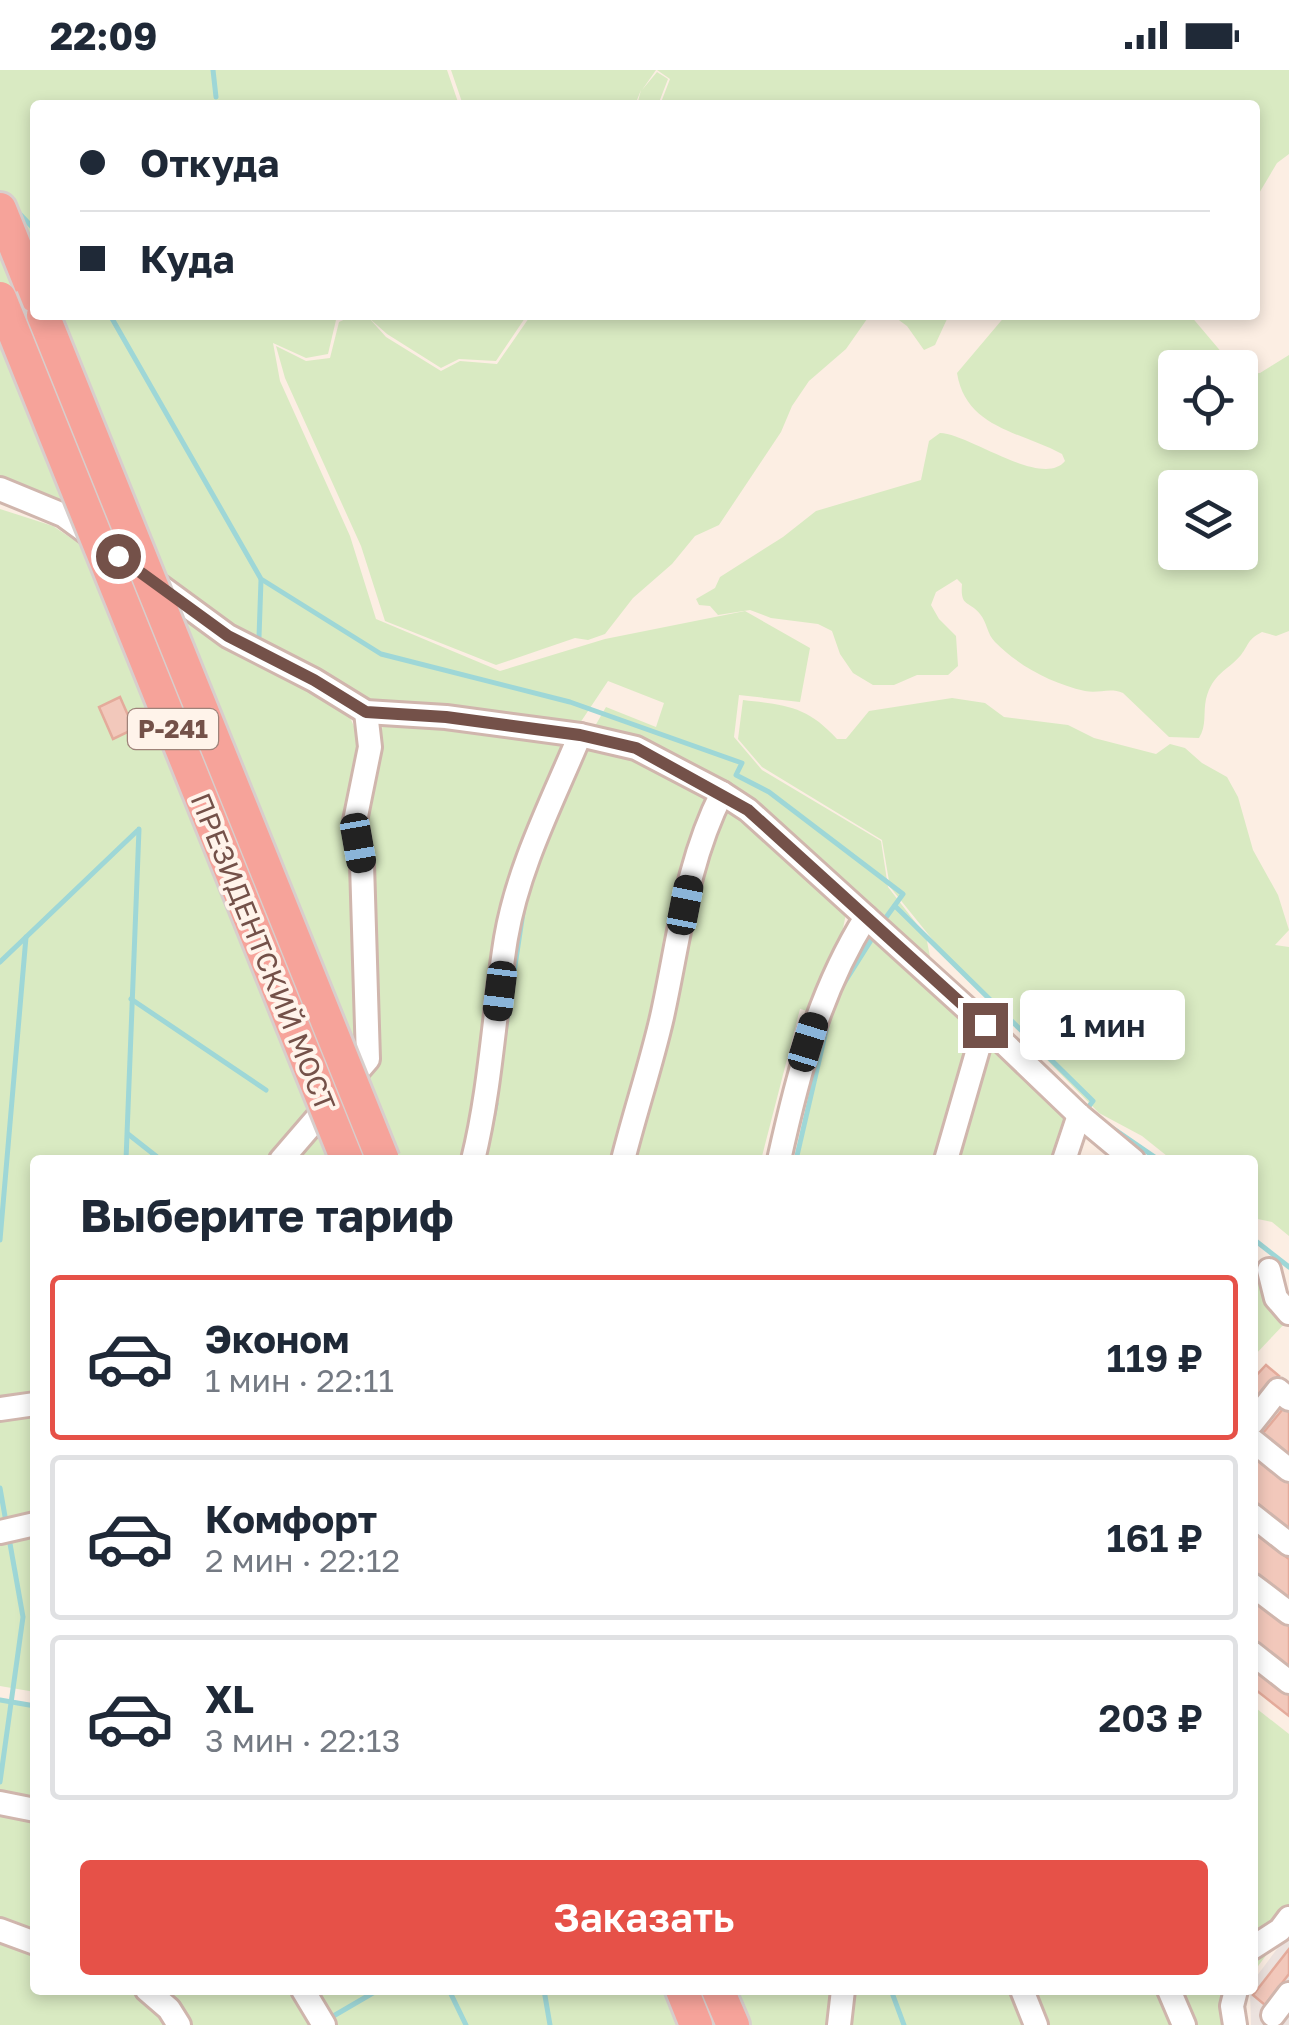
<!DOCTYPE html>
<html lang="ru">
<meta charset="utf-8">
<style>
body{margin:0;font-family:"Golos Text",sans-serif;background:#f6f6f7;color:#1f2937;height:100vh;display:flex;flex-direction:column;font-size:38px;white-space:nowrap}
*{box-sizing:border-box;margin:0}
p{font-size:32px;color:#747a83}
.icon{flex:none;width:55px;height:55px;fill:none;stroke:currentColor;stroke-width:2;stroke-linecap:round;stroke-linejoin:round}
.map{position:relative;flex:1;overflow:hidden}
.side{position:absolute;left:30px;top:1085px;width:1228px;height:840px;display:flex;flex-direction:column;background:#fff;border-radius:10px;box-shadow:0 5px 15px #0003}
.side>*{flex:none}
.banner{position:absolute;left:30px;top:30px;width:1230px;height:220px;border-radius:10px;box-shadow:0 5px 15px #0003;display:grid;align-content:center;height:220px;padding:0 50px;background:#fff}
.controls{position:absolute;left:1158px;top:280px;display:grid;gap:20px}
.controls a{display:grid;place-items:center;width:100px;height:100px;border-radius:10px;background:#fff;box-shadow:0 5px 15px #0003;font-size:50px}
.end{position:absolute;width:45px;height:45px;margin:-22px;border:12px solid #745149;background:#fff;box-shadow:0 0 0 5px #fff}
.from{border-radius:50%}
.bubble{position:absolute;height:70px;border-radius:10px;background:#fff;box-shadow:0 5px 15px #0003;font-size:32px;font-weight:600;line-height:70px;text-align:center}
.car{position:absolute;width:30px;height:60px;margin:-30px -15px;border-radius:12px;box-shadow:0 0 8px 2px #0007;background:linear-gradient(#222 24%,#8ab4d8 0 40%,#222 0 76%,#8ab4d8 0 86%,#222 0)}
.banner b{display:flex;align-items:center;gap:35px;height:95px;font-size:38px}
.banner b+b{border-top:2px solid #e0e1e3}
.banner i{width:25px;height:25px;background:#1f2937}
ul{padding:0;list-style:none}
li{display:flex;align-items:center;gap:30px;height:165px;margin:0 20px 15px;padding:0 30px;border:5px solid #e0e1e3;border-radius:10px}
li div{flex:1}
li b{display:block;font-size:38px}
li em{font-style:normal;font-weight:600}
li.current{border-color:#e65148}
li>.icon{width:90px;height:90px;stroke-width:1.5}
h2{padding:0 50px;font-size:45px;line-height:120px}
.button{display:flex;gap:20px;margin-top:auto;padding:20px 50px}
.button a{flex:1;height:115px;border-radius:10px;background:#e65148;color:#fff;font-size:40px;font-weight:600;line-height:115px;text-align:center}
.status{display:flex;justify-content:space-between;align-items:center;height:70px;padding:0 50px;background:#fff;direction:ltr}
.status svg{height:28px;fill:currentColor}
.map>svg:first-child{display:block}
</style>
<div class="status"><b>22:09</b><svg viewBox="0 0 49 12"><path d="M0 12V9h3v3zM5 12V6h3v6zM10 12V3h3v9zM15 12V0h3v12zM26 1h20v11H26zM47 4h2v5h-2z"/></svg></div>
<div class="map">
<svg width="1289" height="1955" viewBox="0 0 1289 1955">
<rect width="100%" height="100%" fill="#fceee3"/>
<path fill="#ece2de" d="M1289,1863v92h-38l-1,-35h2l1,-9z"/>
<g fill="#d9eac2" fill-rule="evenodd">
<path d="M0,0h447l12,35h-424v210h312l-11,5 -8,34 -22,4 -33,-15 7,38 70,155 26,83 124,52 105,-32 140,-28 65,37 -10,54 -61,-7 -5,42 28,33 119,71 7,46 38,49 6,31 -157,-149 -44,-32 -140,-53 15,-26 50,20 8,-24 -56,-22 -32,48 -204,-23 -133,-74 -31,-27 -155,-88 -53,-18z"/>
<path d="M451,0h205l-14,20 15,-18 11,7 -10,26h-21l4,-15 -6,15h-172z"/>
<path d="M657,0h632v84l-12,9 -22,37v-95h-595l10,-26z"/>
<path d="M354,245h173l-31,46 -37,-2 -18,9 -54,-34 -18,-16 17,19 55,34 19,-10 37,3 34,-49h348l-12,4 -21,30 -37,32 -17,25 -11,26 -62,93 -24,11 -23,28 -39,34 -28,36 -17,6 -13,-2 -79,27 -111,-44 -24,-75 -76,-168 -9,-32 30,15 24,-3 9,-36z"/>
<path d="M892,245h53l2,4 -12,26 -11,5 -17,-24z"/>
<path d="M1006,245h184l44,52 -59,1v64h65v-58l20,-1 29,-18v276l-13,5 -14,-4c-15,8 -12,11 -21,23 -15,17 -28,18 -35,44 -3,14 1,26 -7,39l-30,-1 -46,-44c-14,-6 -24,1 -38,-2 -34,-8 -65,-24 -90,-49 -8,-8 -8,-20 -15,-28 -11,-14 -20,-6 -18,-30l-5,-5 -21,13 -5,13 8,14 17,17 2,30 -10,9h-31l-23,10h-21l-20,-12 -13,-19 -8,-23 -14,-7 -47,-6 -21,-8 -32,5 -8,-9 -11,-1 -3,-6 19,-11 5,-11 63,-40 33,-26 105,-31 8,-39 11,-8c30,1 102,56 125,28l-3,-7c-43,-23 -96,-26 -105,-81zM1175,418h65v64h-65z"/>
<path d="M0,439l53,17 180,121 96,50 20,18 10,23 -1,27 -14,52 7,34 8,207 -90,102h-234v235l-35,6z"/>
<path d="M952,628l33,5 19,14 64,8 26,13 62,16 14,-10 15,4 17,15 25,14 11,20 15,53 25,45 11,35 -14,15 14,2v289l-17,-14 -19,-4 -1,-58h-80l-30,-24 -43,-23 -150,-153 -59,-73 -8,-47 -120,-73 -24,-28 5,-39c43,5 64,6 94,39h9l23,-28z"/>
<path d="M383,649l185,23 -28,66 -74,352h-173l83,-93 5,-20 -8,-182 -7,-43 12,-46z"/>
<path d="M585,676l47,9 73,35 5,10 -94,360h-133l33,-223 14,-58z"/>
<path d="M733,735l114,104 -6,29 -33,73 -8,-2 -39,151h-131l90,-350z"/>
<path d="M875,866l99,94 -36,130h-140l31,-136 11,-32z"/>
<path d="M993,978l75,73 -11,39h-102l28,-107z"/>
<path d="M1252,1196l37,27v26l-36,38z"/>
<path d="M35,1341v103l-35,6v-103z"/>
<path d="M35,1460v162l-35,-6v-147z"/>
<path d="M0,1629l35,6v285h630l13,35h-678z"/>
<path d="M1252,1635l37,29v190l-36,49z"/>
<path d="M738,1920h100l-4,35h-83z"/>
<path d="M854,1920h164l14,35h-183z"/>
<path d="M1034,1920h127l15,35h-129z"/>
<path d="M1177,1920h68l-2,35h-51z"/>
</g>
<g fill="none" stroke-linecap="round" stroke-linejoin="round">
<g stroke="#9ed7d7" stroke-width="5">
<path d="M213,0l3,27"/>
<path d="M17,141l18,19"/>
<path d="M110,245l151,264 120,75 189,48 172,61 -6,12 33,17 134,102 -16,22"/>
<path d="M259,567l2,-57"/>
<path d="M895,836l198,195 -7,9"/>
<path d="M0,892l137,-131"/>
<path d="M841,918l34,-54"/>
<path d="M131,929l135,91"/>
<path d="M504,969l20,-133"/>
<path d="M1108,1055l51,35"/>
<path d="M490,1063l6,-29"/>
<path d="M128,1064l33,26"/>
<path d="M126,1090l13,-331"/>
<path d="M796,1090l32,-138"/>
<path d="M1252,1168l37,29"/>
<path d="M0,1170l26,-303"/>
<path d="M0,1418l6,34"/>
<path d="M0,1630l35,6"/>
<path d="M0,1712l23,-165 -14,-79"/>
<path d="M449,1920l17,35"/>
<path d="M544,1920l6,35"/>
<path d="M891,1920l13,35"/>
<path d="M330,1948l48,-28"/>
</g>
</g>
<g fill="#f2c8bb" stroke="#e4ab9b" stroke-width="2.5">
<path d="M120,627l14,32 -21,10 -14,-32z"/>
<path d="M1266,1295l13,11 -27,31v-27z"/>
<path d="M1287,1334l2,2v49l-26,-22z"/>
<path d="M1252,1380l37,30v49l-37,-30z"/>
<path d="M1252,1461l37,28v44l-37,-28z"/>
<path d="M1252,1523l37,28v48l-37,-28z"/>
<path d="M1252,1592l37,28v26l-37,-29z"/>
<path d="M1289,1879v25l-24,31 -12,-10z"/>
</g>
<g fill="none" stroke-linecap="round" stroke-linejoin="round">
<defs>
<g id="minor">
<path d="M0,419l63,26 165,121 86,44 52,32 80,5 134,18 56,13 86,45 26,17 237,215 94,90 54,45"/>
<path d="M281,1090l87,-101 -6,-195 -7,-43 15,-74 -4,-35"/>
<path d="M473,1090c18,-73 21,-148 33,-222 12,-71 47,-138 74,-203"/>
<path d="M623,1090c12,-48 28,-95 39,-143 17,-77 24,-153 60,-224"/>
<path d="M779,1090c19,-86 40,-168 87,-243"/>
<path d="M946,1090l39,-135"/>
<path d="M1064,1090l15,-45"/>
<path d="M1269,1200l7,28 13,15"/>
<path d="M0,1339l35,-5"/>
<path d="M1252,1353l26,-33 11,9"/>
<path d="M1252,1370l37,30"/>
<path d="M1252,1445l37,29"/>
<path d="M0,1462l35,-8"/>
<path d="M1252,1515l37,28"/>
<path d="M1252,1583l37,29"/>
<path d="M0,1733l35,7"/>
<path d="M0,1860l35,13"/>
<path d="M1252,1878l28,-18 9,-12"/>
<path d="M147,1920l22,19 10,16"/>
<path d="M303,1920l21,35"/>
<path d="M1022,1920l14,35"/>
<path d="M1169,1920l15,35"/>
<path d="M1273,1945l16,-21"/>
<path d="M839,1955l4,-35"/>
<path d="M1235,1955l-3,-19 4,-16"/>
</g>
<g id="highway">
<path d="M0,139l35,87"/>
<path d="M682,1920l14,35"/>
<path d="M718,1920l15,35"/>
</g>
</defs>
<use href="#minor" stroke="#d0b6ad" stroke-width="28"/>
<use href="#highway" stroke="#d8cecc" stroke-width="38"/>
<use href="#minor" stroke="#fff" stroke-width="22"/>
<use href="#highway" stroke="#f6a39a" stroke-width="32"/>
<defs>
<g id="highway-bridge">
<path d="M0,228l347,862"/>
<path d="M43,245l340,845"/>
</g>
</defs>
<use href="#highway-bridge" stroke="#d8cecc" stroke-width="38" stroke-linecap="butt"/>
<use href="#highway-bridge" stroke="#f6a39a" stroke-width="32"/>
</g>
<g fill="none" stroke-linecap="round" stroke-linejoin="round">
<path stroke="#745149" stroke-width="12" d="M118,486l110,80 86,44 52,32 80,5 134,18 56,13 112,62 237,215"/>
</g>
<g text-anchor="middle" stroke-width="8" stroke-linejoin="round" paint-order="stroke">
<rect fill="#fff3ea" stroke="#9e8279" stroke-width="2.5" x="128" y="639" width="90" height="40" rx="8"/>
<g font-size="25" font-weight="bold" fill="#745149">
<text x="173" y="668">Р-241</text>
</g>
<g font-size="28" fill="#745149" stroke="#fff3ea">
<text transform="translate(263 882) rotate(68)" y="10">ПРЕЗИДЕНТСКИЙ МОСТ</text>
</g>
</g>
</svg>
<div class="controls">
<a><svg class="icon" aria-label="locate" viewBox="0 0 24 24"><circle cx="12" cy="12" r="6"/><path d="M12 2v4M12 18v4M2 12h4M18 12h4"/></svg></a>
<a><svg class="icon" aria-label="layers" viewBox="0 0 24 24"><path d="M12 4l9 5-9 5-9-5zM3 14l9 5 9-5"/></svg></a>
</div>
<i class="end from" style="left:118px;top:486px"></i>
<i class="end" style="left:985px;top:955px"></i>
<div class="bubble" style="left:1020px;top:920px;width:165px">1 мин</div>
<i class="car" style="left:358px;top:773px;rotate:170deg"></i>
<i class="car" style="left:685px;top:835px;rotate:11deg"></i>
<i class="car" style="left:500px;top:921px;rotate:187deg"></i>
<i class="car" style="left:808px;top:972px;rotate:17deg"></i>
<div class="banner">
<b><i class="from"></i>Откуда</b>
<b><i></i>Куда</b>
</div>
<section class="side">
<h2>Выберите тариф</h2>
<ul>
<li class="current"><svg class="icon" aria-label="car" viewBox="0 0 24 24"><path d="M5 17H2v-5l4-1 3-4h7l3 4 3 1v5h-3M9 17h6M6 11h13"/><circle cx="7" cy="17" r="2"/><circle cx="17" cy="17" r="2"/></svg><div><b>Эконом</b><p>1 мин · 22:11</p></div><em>119 ₽</em></li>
<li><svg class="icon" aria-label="car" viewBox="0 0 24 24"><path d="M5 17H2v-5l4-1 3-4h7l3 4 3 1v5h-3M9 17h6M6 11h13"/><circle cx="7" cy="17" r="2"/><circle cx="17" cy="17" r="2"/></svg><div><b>Комфорт</b><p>2 мин · 22:12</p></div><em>161 ₽</em></li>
<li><svg class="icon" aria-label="car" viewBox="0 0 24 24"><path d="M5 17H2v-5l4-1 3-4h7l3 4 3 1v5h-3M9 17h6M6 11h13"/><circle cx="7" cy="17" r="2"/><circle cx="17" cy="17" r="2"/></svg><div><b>XL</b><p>3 мин · 22:13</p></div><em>203 ₽</em></li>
</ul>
<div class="button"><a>Заказать</a></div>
</section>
</div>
